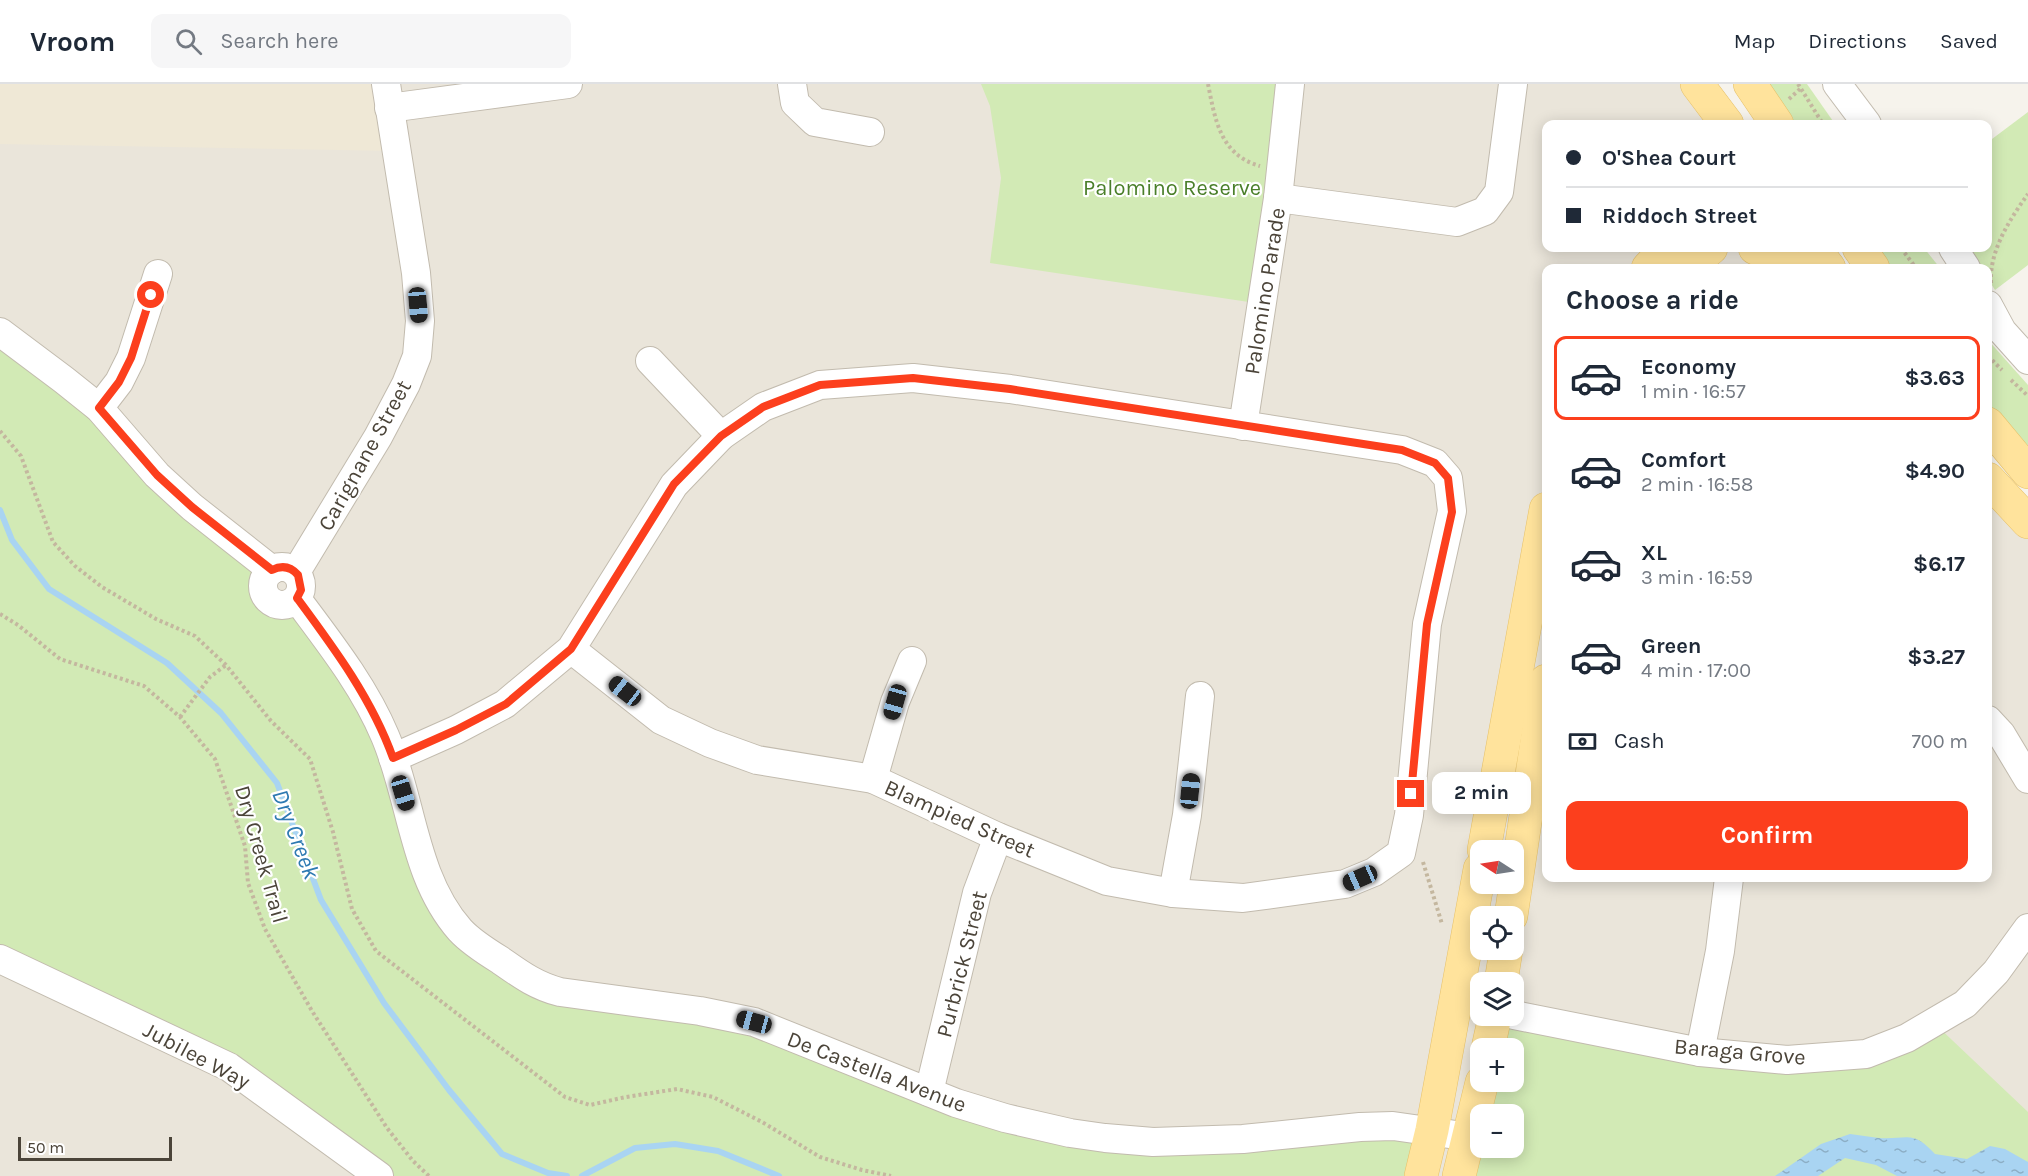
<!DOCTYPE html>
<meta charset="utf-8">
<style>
body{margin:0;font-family:Karla,sans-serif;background:#f6f6f7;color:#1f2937;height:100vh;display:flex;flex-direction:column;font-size:22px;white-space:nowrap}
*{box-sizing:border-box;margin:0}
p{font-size:20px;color:#747a83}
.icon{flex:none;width:33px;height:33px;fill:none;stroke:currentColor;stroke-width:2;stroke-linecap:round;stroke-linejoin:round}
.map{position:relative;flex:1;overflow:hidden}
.sheet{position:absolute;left:1542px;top:180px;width:450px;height:618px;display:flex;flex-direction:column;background:#fff;border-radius:12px;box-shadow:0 3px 15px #0003}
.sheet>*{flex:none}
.hud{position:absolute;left:1542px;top:36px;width:450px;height:132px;border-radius:12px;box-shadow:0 3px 15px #0003;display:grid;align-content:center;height:132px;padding:0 24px;background:#fff}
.needle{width:39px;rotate:282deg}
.fabs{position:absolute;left:1470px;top:756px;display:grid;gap:12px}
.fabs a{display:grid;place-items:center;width:54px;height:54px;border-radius:12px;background:#fff;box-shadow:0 3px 15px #0003;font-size:30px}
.scale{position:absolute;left:18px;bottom:15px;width:154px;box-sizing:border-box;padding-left:6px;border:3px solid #4b4439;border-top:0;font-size:16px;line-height:21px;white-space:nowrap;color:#4b4439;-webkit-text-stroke:4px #fff;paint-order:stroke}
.end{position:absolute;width:27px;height:27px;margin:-14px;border:8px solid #fc3f1d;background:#fff;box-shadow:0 0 0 3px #fff}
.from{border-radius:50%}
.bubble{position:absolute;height:42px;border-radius:12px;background:#fff;box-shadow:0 3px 15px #0003;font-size:20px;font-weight:700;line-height:42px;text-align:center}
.car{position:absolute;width:18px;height:36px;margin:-18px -9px;border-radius:8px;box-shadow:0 0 4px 2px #0007;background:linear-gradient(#222 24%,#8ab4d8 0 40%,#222 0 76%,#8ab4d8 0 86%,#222 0)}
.hud b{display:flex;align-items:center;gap:21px;height:57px;font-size:22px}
.hud b+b{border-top:2px solid #e0e1e3}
.hud i{width:15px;height:15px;background:#1f2937}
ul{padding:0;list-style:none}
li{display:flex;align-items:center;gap:18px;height:84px;margin:0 12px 9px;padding:0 12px;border:3px solid transparent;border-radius:12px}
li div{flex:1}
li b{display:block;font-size:22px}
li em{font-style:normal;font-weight:700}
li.current{border-color:#fc3f1d}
li>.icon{width:54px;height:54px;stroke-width:1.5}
h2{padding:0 24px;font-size:27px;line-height:72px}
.pay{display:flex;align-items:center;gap:15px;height:66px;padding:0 24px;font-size:22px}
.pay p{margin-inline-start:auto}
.primary-button{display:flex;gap:12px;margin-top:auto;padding:12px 24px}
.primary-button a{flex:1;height:69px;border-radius:12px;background:#fc3f1d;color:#fff;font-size:24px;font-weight:700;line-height:69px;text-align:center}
header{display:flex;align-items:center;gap:36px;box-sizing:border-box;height:84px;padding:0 30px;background:#fff;border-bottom:2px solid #e0e1e3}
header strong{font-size:28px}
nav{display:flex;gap:33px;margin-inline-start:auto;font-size:21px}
.search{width:420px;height:54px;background:#f6f6f7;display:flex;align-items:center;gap:15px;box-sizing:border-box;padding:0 21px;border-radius:12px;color:#747a83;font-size:22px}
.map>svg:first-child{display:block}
</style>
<header>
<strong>Vroom</strong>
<div class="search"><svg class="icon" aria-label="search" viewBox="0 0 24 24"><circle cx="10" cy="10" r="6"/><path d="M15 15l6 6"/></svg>Search here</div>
<nav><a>Map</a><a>Directions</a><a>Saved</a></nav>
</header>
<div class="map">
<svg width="2028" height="1092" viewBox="0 0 2028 1092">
<defs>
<pattern id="water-ripples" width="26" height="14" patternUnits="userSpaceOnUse" patternTransform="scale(1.5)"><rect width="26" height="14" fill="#a9d4f2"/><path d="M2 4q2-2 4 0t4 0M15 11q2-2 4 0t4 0" fill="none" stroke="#8caec5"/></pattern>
</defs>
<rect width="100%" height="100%" fill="#f6f3ec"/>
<path fill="#eae5da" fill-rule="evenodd" d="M0,0h1697l30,40h-181v124h268l15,20h-283v610h442v-399l40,43v654h-2028zM1480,766h34v34h-34zM1480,832h34v34h-34zM1480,898h34v34h-34zM1480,964h34v34h-34zM1480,1030h34v34h-34z"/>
<path fill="#efe8d6" d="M0,0h385l11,67 -396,-7z"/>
<g fill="#d2eab5" fill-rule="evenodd">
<path d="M981,0h309l-28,220 -272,-41 11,-85 -11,-72z"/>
<path d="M1766,0h41l28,40h-41z"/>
<path d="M2028,28v153l-33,25 -7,-11v-11h-7l-14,-20h21v-106z"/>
<path d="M1875,164h49l16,20h-52z"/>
<path d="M0,248l212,191 80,80 93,133 52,163 104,88 171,26 205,74 236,55 279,-12 -11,46h-1042l-150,-109 -229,-108z"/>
<path d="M1988,256l40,45v71l-40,-48z"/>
<path d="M1495,932l292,44 146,-38 95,90v64h-570l22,-94h34v-34h-26zM1480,1030h34v34h-34z"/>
</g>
<path fill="url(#water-ripples)" d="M1850,1050c10,1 19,3 29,4 28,2 33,-9 56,16l32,5 23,-13 15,3 23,13v14h-131l-21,-11 -31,-7 -27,18h-43l46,-32z"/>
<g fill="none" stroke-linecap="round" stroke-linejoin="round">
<g stroke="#a9d4f2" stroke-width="6">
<path d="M0,426l12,30 37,49 118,74 54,50 56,70 44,117 63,103 65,87 53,64 46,19 19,3"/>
<path d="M582,1092l53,-28 40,-4 43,7 61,25"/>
</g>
<defs>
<g id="minor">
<path d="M792,0l3,19 20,19 55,10"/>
<path d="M1837,0l30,40"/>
<path d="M389,24l179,-24"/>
<path d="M1278,114l179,24 28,-11 14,-19 14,-108"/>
<path d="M1953,164l13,20"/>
<path d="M1988,221l14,26 26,29"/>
<path d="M0,248l64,48 35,28 58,67 35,32 80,63"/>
<path d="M650,277l71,75"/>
<path d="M99,324l20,-26 12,-24 27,-84"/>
<path d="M1243,342l35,-228 12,-114"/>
<circle cx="282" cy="502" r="19"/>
<path d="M296,488l82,-135 28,-53 11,-28 3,-35 -4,-48 -30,-189"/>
<path d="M297,515c32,43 67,87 88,137 27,63 28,141 75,194 11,12 27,22 40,30 20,14 36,26 60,32l140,19 54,11 202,81 49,15 65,15 35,5 48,4 90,-3 117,-12 33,-1 77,11"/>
<path d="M1988,636l13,14 27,45"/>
<path d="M393,674l63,-28 49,-26 66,-55 103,-164 47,-49 42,-29 57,-22 93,-7 97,11 392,61 33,13 13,15 4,33 -25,113 -18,191 -8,38 -27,19 -29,12 -102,14 -70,-5 -66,-12 -109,-44 -125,-58 -116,-19 -47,-17 -49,-23 -90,-71"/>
<path d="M873,695l22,-77 17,-41"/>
<path d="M1173,809l14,-78 13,-119"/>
<path d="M0,875l229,108 150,109"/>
<path d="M1514,931l186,37 87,8 79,-6 41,-16 58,-34 31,-32 32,-44"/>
<path d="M1700,968l20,-101 9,-73"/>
<path d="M929,1008l48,-199 21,-56"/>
</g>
<g id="major">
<path d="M1697,0l30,40"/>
<path d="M1750,0l27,40"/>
<path d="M1755,164l18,8 20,12"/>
<path d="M1814,164l15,20"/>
<path d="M1859,164l14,20"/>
<path d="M1648,184l19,-20"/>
<path d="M1687,184l24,-20"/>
<path d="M1988,340l40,48"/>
<path d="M1988,395l40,43"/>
<path d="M1484,766l62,-341"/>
<path d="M1511,832l35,-235"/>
<path d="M1501,898l5,-32"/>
<path d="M1488,964l7,-32"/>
<path d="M1421,1092l11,-46 48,-261"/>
<path d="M1459,1092l23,-94"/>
</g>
</defs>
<use href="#minor" stroke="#c2bbae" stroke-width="30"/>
<use href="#major" stroke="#e6c16a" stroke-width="34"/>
<g stroke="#c4b79f" stroke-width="4" stroke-dasharray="3 3" stroke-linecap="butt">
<path d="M1208,0c7,35 12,71 52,82"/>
<path d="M1798,0l25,40"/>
<path d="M1789,15l12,-11"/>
<path d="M1901,164l15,20"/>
<path d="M1991,199c-2,-32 19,-64 37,-89"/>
<path d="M1988,272l14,14"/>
<path d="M2011,296l17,16"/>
<path d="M0,347l21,25 32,86 22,24 27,21 54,32 39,17 31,29 45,56 39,38 23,73 19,77 24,42 189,146 25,8 36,-8 51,-8 36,8 49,25 58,35 42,13 29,6"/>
<path d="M0,530l18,11 42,34 84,27 36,31 35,42 30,87 3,37 17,46 47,82 75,117 26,33 16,15"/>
<path d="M180,633l30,-40 16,-12"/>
<path d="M1423,778l19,62"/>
</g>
<use href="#minor" stroke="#fff" stroke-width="28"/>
<use href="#major" stroke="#ffe39c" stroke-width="33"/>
</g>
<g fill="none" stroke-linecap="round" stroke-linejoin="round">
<path stroke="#fc3f1d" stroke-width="8" d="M151,211l-20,63 -12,24 -20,26 58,67 35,32 80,63c10,-5 19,-3 26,5l3,15 -4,8c37,50 75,101 96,160l63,-28 50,-26 65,-55 103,-165 47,-48 42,-29 57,-22 93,-7 97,11 392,61 33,13 13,15 4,34 -25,112 -16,170"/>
</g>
<g text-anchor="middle" stroke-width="4.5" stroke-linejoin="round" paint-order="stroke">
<g font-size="22" fill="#4a7f2a" stroke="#fff">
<text x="1172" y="111">Palomino Reserve</text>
</g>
<g font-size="22" fill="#4b4439" stroke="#fff">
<text transform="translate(1264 207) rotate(-81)" y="8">Palomino Parade</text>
<text transform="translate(364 371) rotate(-61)" y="8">Carignane Street</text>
<text transform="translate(960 734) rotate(24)" y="8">Blampied Street</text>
<text transform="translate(262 770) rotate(74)" y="8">Dry Creek Trail</text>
<text transform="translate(961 880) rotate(-76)" y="8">Purbrick Street</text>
<text transform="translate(1740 967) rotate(5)" y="8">Baraga Grove</text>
<text transform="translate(197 971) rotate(28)" y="8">Jubilee Way</text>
<text transform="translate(877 987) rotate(21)" y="8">De Castella Avenue</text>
</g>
<g font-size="24" font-style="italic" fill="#2e7ab2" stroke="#fff">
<text transform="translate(296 750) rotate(69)" y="8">Dry Creek</text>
</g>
</g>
</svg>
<div class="fabs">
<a><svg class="needle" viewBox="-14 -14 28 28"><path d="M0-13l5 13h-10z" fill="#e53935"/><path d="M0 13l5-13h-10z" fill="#747a83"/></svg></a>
<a><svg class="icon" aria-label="locate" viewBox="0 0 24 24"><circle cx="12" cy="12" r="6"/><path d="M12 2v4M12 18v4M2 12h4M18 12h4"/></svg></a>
<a><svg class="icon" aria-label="layers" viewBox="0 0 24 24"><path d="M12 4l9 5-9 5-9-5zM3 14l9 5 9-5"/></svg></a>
<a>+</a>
<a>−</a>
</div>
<div class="scale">50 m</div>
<i class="end from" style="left:151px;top:211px"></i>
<i class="end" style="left:1411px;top:710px"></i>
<div class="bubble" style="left:1432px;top:688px;width:99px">2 min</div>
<i class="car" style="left:418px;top:221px;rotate:175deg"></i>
<i class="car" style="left:625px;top:607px;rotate:308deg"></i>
<i class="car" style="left:895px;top:618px;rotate:196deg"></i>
<i class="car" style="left:1190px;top:707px;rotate:6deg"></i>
<i class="car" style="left:403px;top:709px;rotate:163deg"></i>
<i class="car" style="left:1360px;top:794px;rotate:246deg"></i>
<i class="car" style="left:754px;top:938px;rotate:285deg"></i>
<div class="hud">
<b><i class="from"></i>O'Shea Court</b>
<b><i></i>Riddoch Street</b>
</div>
<section class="sheet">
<h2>Choose a ride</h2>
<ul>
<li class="current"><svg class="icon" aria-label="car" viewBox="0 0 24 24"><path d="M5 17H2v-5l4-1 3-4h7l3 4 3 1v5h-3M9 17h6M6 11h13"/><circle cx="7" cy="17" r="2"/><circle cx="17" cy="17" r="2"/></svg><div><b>Economy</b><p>1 min · 16:57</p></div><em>$3.63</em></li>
<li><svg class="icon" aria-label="car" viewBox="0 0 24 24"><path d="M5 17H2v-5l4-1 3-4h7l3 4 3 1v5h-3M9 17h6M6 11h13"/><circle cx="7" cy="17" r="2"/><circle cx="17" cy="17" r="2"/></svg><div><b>Comfort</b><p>2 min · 16:58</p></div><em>$4.90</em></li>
<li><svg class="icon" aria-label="car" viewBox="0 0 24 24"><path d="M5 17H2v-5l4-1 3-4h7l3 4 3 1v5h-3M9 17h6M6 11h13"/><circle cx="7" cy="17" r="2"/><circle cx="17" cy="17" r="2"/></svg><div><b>XL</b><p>3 min · 16:59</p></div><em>$6.17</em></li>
<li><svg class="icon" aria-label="car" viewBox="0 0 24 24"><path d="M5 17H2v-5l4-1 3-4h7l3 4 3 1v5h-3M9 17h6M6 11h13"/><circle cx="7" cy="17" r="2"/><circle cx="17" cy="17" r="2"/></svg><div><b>Green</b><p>4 min · 17:00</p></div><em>$3.27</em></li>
</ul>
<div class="pay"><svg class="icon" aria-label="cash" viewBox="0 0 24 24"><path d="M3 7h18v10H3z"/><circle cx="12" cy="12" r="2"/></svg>Cash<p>700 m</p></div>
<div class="primary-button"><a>Confirm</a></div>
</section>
</div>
